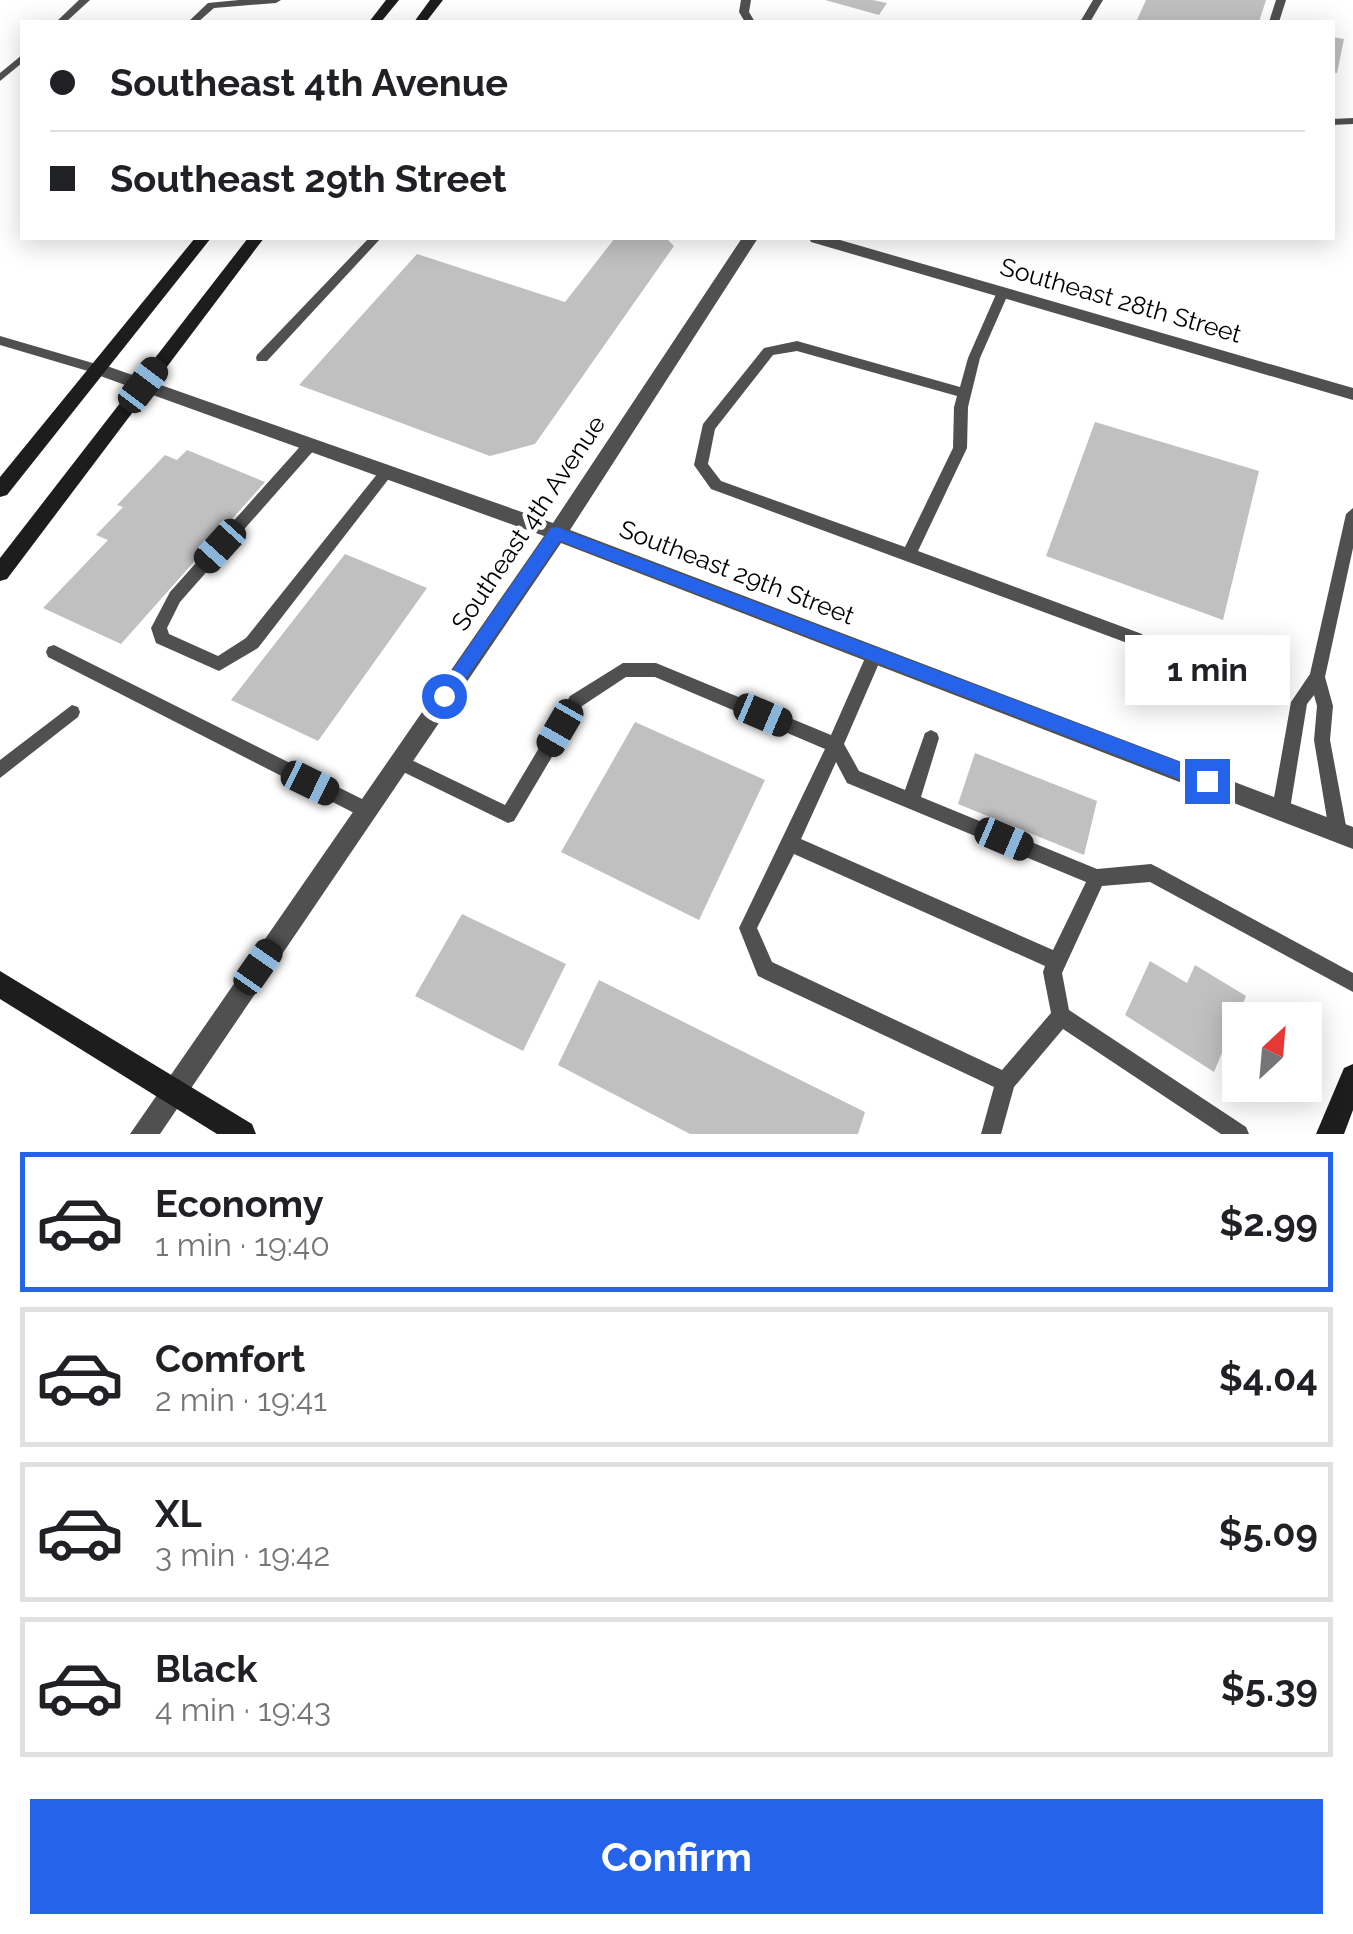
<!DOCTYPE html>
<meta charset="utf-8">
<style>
body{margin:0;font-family:Raleway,sans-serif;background:#f6f6f6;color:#202124;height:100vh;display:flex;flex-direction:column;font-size:38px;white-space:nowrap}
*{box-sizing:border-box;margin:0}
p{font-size:32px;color:#757577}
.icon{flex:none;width:55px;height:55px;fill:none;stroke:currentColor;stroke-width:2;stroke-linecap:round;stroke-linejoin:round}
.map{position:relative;height:1134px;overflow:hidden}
.drawer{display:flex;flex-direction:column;background:#fff;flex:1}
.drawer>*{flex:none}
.hud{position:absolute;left:20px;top:20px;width:1315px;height:220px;border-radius:0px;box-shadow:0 5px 25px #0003;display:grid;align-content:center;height:220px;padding:0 30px;background:#fff}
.needle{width:65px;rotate:26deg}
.buttons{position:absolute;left:1222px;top:1002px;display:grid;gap:20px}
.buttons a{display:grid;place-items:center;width:100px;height:100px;border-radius:0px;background:#fff;box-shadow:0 5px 25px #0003;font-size:50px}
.end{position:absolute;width:45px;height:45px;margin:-22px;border:12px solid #2563eb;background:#fff;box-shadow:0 0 0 5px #fff}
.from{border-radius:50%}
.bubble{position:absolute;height:70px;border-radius:0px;background:#fff;box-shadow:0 5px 25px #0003;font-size:32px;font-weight:700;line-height:70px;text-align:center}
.car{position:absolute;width:30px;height:60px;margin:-30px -15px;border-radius:12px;box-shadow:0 0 8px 2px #0007;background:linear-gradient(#222 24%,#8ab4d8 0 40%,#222 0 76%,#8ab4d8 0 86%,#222 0)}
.hud b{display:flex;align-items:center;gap:35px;height:95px;font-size:38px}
.hud b+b{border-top:2px solid #e0e0e0}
.hud i{width:25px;height:25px;background:#202124}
ul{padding:18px 0 0;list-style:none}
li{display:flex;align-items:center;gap:30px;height:140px;margin:0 20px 15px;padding:0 10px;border:5px solid #e0e0e0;border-radius:0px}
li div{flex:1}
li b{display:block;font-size:38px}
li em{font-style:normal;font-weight:700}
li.on{border-color:#2563eb}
li>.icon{width:90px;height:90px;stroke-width:1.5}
.action{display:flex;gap:20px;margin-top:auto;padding:20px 30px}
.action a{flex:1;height:115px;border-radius:0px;background:#2563eb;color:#fff;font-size:40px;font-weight:700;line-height:115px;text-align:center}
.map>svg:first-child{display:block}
</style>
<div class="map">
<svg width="1353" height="1134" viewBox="0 0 1353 1134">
<rect width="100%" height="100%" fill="#fff"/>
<g fill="#c0c0c0">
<path d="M825,0h48l14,3 -8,12z"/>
<path d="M1146,0h120l-7,22h-123z"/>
<path d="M1332,37l12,2 -7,34 -5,-1z"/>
<path d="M615,238h51l8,8 -139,198 -45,12 -191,-71 118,-131 148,48z"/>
<path d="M1095,422l164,49 -36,149 -177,-64z"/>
<path d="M187,450l78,32 -144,162 -78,-36 65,-68 -12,-5 27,-28 -6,-2 48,-50 12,5z"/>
<path d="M345,554l82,34 -109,153 -87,-41z"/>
<path d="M635,722l130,58 -66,140 -138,-68z"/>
<path d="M975,753l122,48 -13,54 -126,-51z"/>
<path d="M462,914l104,50 -43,87 -108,-55z"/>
<path d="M1150,961l37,22 8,-18 51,31 -32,76 -89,-57z"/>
<path d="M599,980l266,132 -7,22h-168l-132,-69z"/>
</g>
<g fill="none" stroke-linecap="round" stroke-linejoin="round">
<g fill="#505050" fill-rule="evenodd">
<path d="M79,0h11l-24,22h-10z"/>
<path d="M239,0h42l-5,3 -62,5 -16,14h-10l20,-19z"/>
<path d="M741,0h10l-2,12 6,10h-10l-6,-10z"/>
<path d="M1093,0h10l-13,22h-10z"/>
<path d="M1276,0h10l-7,22h-10z"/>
<path d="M22,55v8l-22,18v-8z"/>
<path d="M1353,118v6l-21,1v-6z"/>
<path d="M369,238h12l-114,123h-10l-1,-3 1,-3z"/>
<path d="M1003,288l6,4 -29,66 -12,49 -1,41 -49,103 224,83 2,5 -2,5 -6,2 -6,-2 -419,-155 -17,-24 9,-41 61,-76 33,-7 163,46 8,-29 29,-66zM797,351l160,45 -3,11 -1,41 -48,99 -184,-66 -13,-17 7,-35 58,-74z"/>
<path d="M0,336l103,30 2,3 -7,5 -98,-29z"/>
<path d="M310,440l7,5 -2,4 -135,153 -13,26 2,6 49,22 28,-18 136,-170 5,-1 7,5 -136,176 -39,23 -63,-28 -5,-15 19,-36 135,-151z"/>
<path d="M1353,508v40l-28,129 8,29 -3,34 17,91 -3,6 -6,2 -6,-2 -3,-6 -15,-91 3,-34 -3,-11 -7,9 -17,105 -3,6 -6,2 -6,-2 -3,-6 19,-107 19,-28 36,-160z"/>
<path d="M54,645l318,159 3,6 -3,6 -6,2 -6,-2 -312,-159 -2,-5 2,-5z"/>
<path d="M875,647l6,2 2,5 -39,90 15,27 46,19 20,-57 6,-3 6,3 2,5 -18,59 176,72 54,-5 6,3 196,106v19l-203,-110 -48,4 -40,87 7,37 177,117 3,7h-28l-158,-105 -49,58 -13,47h-20l13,-47 -236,-111 -19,-48 86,-179 -170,-72h-29l-44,29 -68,115 -6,2 -115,-56 -2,-5 2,-5 6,-3 106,51 65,-109 53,-33h33l175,72 38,-86zM836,762l11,21 239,99 -33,68 -252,-111zM794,854l251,112 -2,6 8,41 -49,57 -230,-108 -15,-34z"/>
<path d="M72,705l6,2 2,5 -2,5 -78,61v-18z"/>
</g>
<g fill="#505050" fill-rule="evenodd">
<path d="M742,238h16l-188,292 783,297v22l-792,-306 -401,591h-30l414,-598 -452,-163 -3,-4 3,-4h12l449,158z"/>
<path d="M809,238h24l520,150v12l-542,-158z"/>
</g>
<g fill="#1d1d1d" fill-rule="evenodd">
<path d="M386,0h13l-18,22h-12z"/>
<path d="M430,0h13l-17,22h-12z"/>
<path d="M195,238h16l-204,257 -7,2v-20z"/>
<path d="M248,238h16l-257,341 -7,2v-23z"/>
<path d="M0,971l252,153 4,10h-39l-217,-135z"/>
<path d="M1353,1064v46l-9,24h-28l28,-66z"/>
</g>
</g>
<path fill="#2563eb" d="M557,527l657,248 2,6 -9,9 -647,-249 -110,161h-12v-11l113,-163z"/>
<g text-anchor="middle" stroke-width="9" stroke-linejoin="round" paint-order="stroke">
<g font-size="25" fill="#000" stroke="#fff">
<text transform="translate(1121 300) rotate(16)" y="9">Southeast 28th Street</text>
<text transform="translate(528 523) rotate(-56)" y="9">Southeast 4th Avenue</text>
<text transform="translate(737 572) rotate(21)" y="9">Southeast 29th Street</text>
</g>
</g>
</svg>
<div class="buttons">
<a><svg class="needle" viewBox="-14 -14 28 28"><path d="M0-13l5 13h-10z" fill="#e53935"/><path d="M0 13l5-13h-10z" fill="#757577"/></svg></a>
</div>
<i class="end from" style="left:444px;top:696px"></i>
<i class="end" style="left:1207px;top:781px"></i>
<div class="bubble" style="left:1125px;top:635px;width:165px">1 min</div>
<i class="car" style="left:143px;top:385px;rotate:37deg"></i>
<i class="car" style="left:220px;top:546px;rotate:222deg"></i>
<i class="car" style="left:763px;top:715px;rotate:113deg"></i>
<i class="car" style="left:560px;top:728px;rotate:210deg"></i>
<i class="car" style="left:310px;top:783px;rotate:116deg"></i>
<i class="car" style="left:1004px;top:839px;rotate:113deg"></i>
<i class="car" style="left:258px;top:967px;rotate:35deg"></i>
<div class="hud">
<b><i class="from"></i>Southeast 4th Avenue</b>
<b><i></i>Southeast 29th Street</b>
</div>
</div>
<section class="drawer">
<ul>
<li class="on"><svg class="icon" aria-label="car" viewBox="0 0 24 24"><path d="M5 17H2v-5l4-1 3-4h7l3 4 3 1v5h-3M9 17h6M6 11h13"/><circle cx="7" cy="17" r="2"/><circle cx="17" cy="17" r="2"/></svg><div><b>Economy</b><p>1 min · 19:40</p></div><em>$2.99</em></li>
<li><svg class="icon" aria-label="car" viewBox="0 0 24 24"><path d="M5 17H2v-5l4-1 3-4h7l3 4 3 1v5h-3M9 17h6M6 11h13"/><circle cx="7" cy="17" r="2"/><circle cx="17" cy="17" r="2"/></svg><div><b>Comfort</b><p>2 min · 19:41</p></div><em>$4.04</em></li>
<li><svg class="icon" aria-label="car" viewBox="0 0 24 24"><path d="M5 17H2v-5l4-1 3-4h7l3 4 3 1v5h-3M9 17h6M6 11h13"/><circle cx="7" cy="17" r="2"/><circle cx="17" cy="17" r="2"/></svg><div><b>XL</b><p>3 min · 19:42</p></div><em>$5.09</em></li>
<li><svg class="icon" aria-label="car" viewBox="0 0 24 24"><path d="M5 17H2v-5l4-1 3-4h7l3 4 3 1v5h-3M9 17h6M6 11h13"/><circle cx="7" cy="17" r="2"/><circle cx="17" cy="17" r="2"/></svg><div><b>Black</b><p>4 min · 19:43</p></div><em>$5.39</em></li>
</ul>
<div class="action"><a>Confirm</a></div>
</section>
